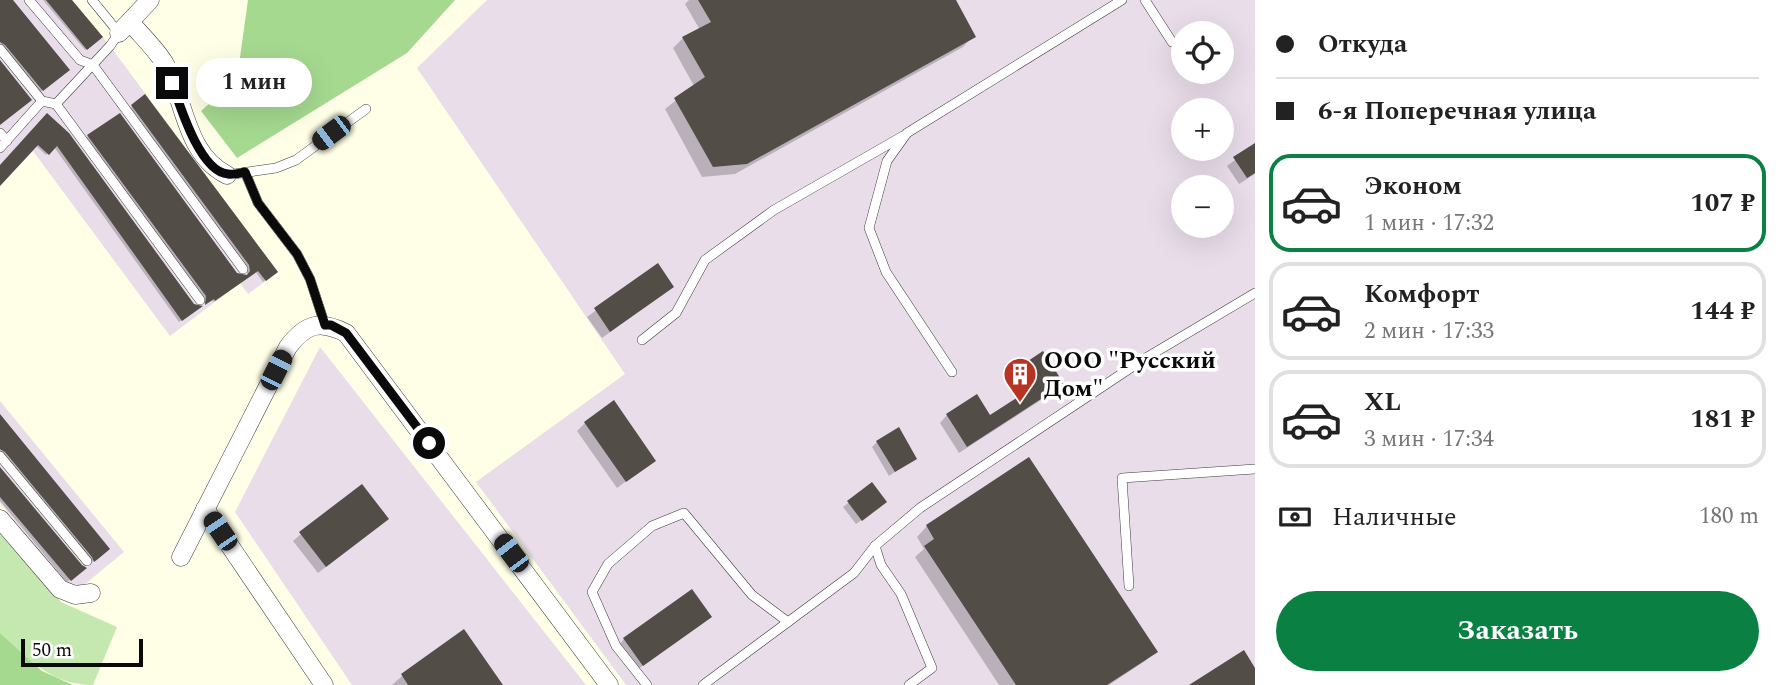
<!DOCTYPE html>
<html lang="ru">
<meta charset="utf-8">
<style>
body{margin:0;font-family:Spectral,serif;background:#f6f6f6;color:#222;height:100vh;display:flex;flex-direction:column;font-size:26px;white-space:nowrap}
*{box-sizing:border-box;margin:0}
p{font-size:23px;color:#767676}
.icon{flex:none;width:38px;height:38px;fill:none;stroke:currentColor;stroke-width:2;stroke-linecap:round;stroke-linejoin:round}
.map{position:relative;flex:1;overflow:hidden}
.sheet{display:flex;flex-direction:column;background:#fff;width:525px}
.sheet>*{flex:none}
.hud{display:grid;align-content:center;height:154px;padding:0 21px;background:#fff}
.controls{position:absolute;left:1171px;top:21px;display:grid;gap:14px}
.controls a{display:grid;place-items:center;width:63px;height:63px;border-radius:50%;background:#fff;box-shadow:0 7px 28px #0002;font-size:35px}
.scale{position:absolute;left:21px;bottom:18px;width:122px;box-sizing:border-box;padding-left:7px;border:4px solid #0a0a0a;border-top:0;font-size:19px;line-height:24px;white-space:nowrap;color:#0a0a0a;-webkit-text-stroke:5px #fff;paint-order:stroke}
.end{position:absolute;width:32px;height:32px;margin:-16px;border:9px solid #0a0a0a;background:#fff;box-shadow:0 0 0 4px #fff}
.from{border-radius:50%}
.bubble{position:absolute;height:49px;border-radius:24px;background:#fff;box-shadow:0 7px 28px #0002;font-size:23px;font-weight:700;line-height:49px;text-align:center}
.car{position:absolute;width:21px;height:42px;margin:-21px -10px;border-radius:9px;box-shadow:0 0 5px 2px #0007;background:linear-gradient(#222 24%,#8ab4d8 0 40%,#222 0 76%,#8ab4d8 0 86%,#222 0)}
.hud b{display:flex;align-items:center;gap:24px;height:66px;font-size:26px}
.hud b+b{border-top:2px solid #e0e0e0}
.hud i{width:18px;height:18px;background:#222}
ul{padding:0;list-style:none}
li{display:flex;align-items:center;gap:21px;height:98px;margin:0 14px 10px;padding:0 7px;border:4px solid #e0e0e0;border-radius:21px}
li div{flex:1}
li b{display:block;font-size:26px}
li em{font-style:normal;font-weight:700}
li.selected{border-color:#0b8043}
li>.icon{width:63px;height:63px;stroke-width:1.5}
.pay{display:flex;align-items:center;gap:18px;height:77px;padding:0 21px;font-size:26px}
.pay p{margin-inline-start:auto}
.cta{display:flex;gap:14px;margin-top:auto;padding:14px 21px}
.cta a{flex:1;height:80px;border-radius:42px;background:#0b8043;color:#fff;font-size:28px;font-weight:700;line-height:80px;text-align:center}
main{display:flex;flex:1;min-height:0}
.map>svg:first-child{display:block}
</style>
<main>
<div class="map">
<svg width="1255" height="685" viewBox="0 0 1255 685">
<rect width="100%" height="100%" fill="#fffee6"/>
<g fill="#e9dde9" fill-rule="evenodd">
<path d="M0,0h72l38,46 168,226 -30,22 -8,-11 -70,53 -137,-185 -33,35z"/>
<path d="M487,0h768v685h-629l-150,-203 149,-108 -208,-306zM1183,33h39v39h-39zM1183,110h39v39h-39zM1183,187h39v39h-39z"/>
<path d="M320,347l266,338h-234l-117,-173z"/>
<path d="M0,401l124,151 -50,41 -74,-90z"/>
</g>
<path fill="#c5e8b1" d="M0,530l61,72 56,25 -24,58c-42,0 -64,-26 -93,-52z"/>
<g fill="#a5d990">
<path d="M248,0h207l-48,53 -170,105 -36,-47 36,-32z"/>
<path d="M0,633l42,38 31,14h-73z"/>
</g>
<g fill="#0003">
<path d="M0,0h11l57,70 -28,22 -37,-47h-3z"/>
<path d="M43,0h27l30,37 -15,13z"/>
<path d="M689,0h265l19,36 -10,11 -228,127 -33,3 -37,-68 29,-23 -21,-38 10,-10 17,-8 -15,-26z"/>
<path d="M145,96l129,177 -11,9 -8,-11 -42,31 -2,-3 -7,5v-6l-118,-160 2,-2 148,139 11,2v-10l-117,-159z"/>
<path d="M47,116l146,190 7,1 -21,15 -125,-175 -8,8 -11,-10 -35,39v-17z"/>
<path d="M1255,145v29l-16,10 -12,-18z"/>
<path d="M657,265l15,22 -70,51 -15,-21z"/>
<path d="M1014,372l48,11 -7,8 -96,62 -19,-30 7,-8 43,2 29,-18 -13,-19z"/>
<path d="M0,417l108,132 -16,13 -89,-109 -3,-1z"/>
<path d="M585,423l69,37 -37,28 -40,-57z"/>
<path d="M877,442l38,16 -26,18 -17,-29z"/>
<path d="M1029,459l126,192 -10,10 -36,24h-110l-84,-128 9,-8 -7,-12 10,-11z"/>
<path d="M0,470l84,98 -17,14 -67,-81z"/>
<path d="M872,485l8,22 -24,17 -13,-17z"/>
<path d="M379,526l-61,47 -25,-32 8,-7z"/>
<path d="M710,617l-76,55 -17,-25 7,-8z"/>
<path d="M464,632l37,53h-109l10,-9z"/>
</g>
<g fill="#524d46">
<path d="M0,0h13l57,70 -27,21 -38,-46 -5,-3z"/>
<path d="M46,0h26l31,37 -16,13z"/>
<path d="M698,0h258l20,37 -229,127 -34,3 -39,-69 31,-21 -23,-40 29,-15z"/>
<path d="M0,60l32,40 -32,25z"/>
<path d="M145,94l133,178 -12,9 -8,-10 -43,30 -1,-2 -9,6 1,-9 -119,-161 33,-22 117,160 10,2 3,-4 -1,-6 -118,-160z"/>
<path d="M47,113l22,20 125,171 9,2 -21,15 -125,-175 -8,9 -11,-10 -38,41v-21z"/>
<path d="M1255,143v30l-8,5 -14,-21z"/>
<path d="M658,263l16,24 -64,45 -16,-24z"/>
<path d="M1043,351l21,33 -97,63 -21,-33 31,-20 13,21 36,-23 -13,-21z"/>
<path d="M614,400l42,61 -30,21 -42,-60z"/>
<path d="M0,414l110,135 -12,10 -4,3 -2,-5 -87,-105 -5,-3z"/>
<path d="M899,427l18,32 -22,13 -19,-31z"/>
<path d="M1029,457l129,195 -51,33h-91l-92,-139 10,-7 -8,-14z"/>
<path d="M0,467l82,98 5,3 -16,13 -71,-84z"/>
<path d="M872,482l15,20 -25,19 -15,-20z"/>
<path d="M362,484l27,35 -63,48 -27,-35z"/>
<path d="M692,589l20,28 -69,49 -20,-28z"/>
<path d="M464,629l39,56h-95l-7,-11z"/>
<path d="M1244,650l11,18v17h-66z"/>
</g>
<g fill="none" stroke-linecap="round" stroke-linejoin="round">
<defs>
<g id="lane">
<path d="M29,0l51,60 13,5 150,204"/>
<path d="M1145,0l27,42"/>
<path d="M0,49l42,52"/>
<path d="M56,104l144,196"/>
<path d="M0,133l7,8"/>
<path d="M0,148l42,-47 14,3 54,-58 9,-13 -27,-33"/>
<path d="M245,172l13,31 39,51 13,25 15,46"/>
<path d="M227,175l49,-7 20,-8 70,-51"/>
<path d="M642,340l34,-27 29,-53 69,-50 129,-74"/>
<path d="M952,372l-66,-100 -17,-44 18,-67 20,-28 215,-133"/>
<path d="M0,456l87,105"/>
<path d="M1129,586l-7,-108 133,-9"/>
<path d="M647,685l-31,-39 -24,-54 16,-28 44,-38 32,-13 68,82 36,27"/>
<path d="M703,685l151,-112 21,-27"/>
<path d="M909,685l23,-17 -31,-74 -20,-29 -6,-19 45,-38 224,-149 111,-66"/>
</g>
<g id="street">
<path d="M130,22c11,13 26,27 35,42 20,36 20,90 62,111"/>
<path d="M119,33l31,-33"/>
<path d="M205,509l119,176"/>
<path d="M0,519l60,70 15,6 16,-2"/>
<path d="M181,557l107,-210c18,-24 32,-27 58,-14l263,352"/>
</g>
</defs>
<use href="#lane" stroke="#3d3d3d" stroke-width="10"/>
<use href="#street" stroke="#3d3d3d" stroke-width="19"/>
<use href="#lane" stroke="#fff" stroke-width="9"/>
<use href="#street" stroke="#fff" stroke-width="18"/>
</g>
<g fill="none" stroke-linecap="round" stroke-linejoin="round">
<path stroke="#0a0a0a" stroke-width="9" d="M172,83c8,23 28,89 56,91 5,1 12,-1 17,-2l13,31 39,51 13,25 15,46h6l15,8 83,110"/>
</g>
<defs>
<symbol id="building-pin" viewBox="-11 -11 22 30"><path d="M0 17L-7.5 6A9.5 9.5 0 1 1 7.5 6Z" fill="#b93322" stroke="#fff"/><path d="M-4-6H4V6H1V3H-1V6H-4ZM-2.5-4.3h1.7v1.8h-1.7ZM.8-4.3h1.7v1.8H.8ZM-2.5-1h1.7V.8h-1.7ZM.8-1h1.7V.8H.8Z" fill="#fff"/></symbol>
</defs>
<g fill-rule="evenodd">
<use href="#building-pin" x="1001" y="355" width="38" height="52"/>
</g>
<g text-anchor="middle" stroke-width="7" stroke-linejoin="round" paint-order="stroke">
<g font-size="24" font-weight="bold" fill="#0a0a0a" stroke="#fff" text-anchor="start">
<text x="1044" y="368">ООО "Русский<tspan x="1044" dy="28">Дом"</tspan></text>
</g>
</g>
</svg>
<div class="controls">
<a><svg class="icon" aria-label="locate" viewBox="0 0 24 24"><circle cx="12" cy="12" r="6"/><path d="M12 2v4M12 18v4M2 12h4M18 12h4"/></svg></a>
<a>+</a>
<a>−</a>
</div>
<div class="scale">50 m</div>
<i class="end from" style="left:429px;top:443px"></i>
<i class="end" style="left:172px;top:83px"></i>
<div class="bubble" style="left:196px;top:58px;width:116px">1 мин</div>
<i class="car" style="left:331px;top:133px;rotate:233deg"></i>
<i class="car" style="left:276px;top:370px;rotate:27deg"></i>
<i class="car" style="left:220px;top:531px;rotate:326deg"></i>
<i class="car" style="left:511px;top:553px;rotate:323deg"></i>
</div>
<section class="sheet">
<div class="hud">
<b><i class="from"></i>Откуда</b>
<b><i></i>6-я Поперечная улица</b>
</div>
<ul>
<li class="selected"><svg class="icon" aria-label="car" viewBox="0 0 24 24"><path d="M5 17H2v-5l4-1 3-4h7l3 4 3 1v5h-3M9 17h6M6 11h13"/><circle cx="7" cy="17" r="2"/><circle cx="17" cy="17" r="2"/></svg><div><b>Эконом</b><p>1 мин · 17:32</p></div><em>107 ₽</em></li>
<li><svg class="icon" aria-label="car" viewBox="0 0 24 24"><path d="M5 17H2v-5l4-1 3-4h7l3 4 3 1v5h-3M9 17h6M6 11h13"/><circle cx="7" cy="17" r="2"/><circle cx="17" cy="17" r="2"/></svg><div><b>Комфорт</b><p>2 мин · 17:33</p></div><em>144 ₽</em></li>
<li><svg class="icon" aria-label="car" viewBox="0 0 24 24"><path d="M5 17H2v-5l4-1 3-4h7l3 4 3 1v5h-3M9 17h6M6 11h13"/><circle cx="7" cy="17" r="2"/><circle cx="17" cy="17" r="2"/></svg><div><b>XL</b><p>3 мин · 17:34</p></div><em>181 ₽</em></li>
</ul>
<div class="pay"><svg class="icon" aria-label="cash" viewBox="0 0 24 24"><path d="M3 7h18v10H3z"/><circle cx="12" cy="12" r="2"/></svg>Наличные<p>180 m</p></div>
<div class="cta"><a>Заказать</a></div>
</section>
</main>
